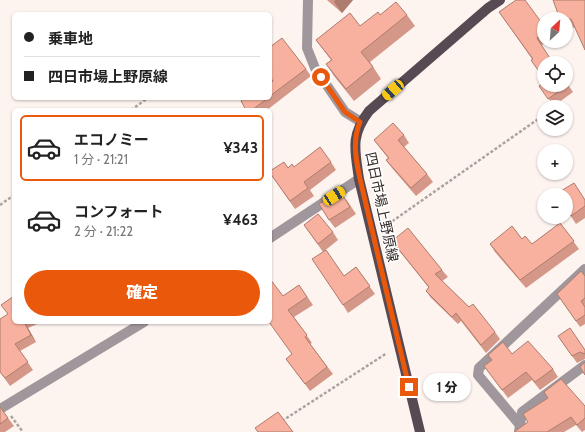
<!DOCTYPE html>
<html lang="ja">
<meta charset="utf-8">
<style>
body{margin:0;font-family:Cabin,"Noto Sans JP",sans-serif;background:#f2f2f2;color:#222;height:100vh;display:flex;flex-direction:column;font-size:15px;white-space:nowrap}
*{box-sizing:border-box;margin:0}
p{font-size:13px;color:#767676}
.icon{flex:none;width:22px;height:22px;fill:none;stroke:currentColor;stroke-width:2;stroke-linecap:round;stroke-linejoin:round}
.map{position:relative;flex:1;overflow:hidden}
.sheet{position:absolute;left:12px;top:108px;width:260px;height:216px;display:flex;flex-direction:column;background:#fff;border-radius:6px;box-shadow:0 1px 3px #0004}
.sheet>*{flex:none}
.hud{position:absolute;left:12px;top:12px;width:260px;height:88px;border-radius:6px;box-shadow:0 1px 3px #0004;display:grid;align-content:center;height:88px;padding:0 12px;background:#fff}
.needle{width:26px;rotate:26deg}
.fabs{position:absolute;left:537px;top:12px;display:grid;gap:8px}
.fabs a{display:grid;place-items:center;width:36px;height:36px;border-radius:50%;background:#fff;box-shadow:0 1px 3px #0004;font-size:20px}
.end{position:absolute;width:18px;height:18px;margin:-9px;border:5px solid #ea580c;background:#fff;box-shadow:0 0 0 2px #fff}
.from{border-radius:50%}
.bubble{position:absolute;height:28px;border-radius:14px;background:#fff;box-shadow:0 1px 3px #0004;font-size:13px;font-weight:800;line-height:28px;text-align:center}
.car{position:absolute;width:12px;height:24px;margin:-12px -6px;border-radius:5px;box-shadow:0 0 3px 1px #0007;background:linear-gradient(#f5c518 24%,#345 0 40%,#f5c518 0 76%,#345 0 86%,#f5c518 0)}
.hud b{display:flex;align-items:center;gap:14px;height:38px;font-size:15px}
.hud b+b{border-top:1px solid #e0e0e0}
.hud i{width:10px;height:10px;background:#222}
ul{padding:7px 0 0;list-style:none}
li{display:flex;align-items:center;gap:12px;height:66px;margin:0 8px 6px;padding:0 4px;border:2px solid transparent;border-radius:6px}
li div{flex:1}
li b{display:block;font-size:15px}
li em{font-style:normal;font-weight:800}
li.active{border-color:#ea580c}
li>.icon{width:36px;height:36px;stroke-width:1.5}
.action{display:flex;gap:8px;margin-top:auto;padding:8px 12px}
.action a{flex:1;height:46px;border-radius:24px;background:#ea580c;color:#fff;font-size:16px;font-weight:800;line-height:46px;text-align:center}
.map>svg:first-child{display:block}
</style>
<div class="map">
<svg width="585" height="432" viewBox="0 0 585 432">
<rect width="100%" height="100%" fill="#fdf4f0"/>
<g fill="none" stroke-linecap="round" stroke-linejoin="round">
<g stroke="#aca39f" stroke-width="2.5" stroke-dasharray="3 2" stroke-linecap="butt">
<path d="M131,110l17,-12"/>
<path d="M0,205l14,-10"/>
<path d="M384,227l160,-112"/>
<path d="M11,416l12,16"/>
<path d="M282,421l105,-68"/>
</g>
<g stroke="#9f979b" stroke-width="10">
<path d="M308,0l-1,48 8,20 30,44 16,10"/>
<path d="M270,238l89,-59"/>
<path d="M0,409l144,-87"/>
<path d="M520,425l-42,-50 1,-7 106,-99"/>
<path d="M519,432l3,-20 63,-47"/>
</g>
<path stroke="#584a52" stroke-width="10" d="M420,432l-61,-253c-4,-29 -9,-43 10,-68l119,-103 12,-8"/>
</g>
<g fill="#d59888">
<path d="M327,0h26l-11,13z"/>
<path d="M585,0l-10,27 -8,3 -1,-1v-10z"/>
<path d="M499,12l45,14v15h4l-6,4 -10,14z"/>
<path d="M380,15h27l8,11 -45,36 11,17 -27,22 -20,-25 -8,-12 5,-4 -15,-20 44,-14z"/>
<path d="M270,47l36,22 5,7 -44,34h-21v-12h24v-16l2,-1v-9l-2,-2z"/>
<path d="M566,82l7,10 -19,14 -15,-20z"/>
<path d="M404,135l5,8 -5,4 23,27 6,8 -17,14 -24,-28 -6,-8 2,-2 -8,-10 -6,-8z"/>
<path d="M331,162l5,8 -26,20 4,6 -19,13 -25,-36 18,-5z"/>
<path d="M346,199l10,15 -21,14 -6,-8z"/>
<path d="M585,200v18l-9,6 -10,-15z"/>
<path d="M560,223l19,26 -53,39 -31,-36 -5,-8 32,-5 10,5z"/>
<path d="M304,225l29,7 5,8 -15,12z"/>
<path d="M392,241l50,29 6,7 -6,4 53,51 5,7 -14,14 -25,-32 -3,3 -27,-26 -5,-7 3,-3 -32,-40z"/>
<path d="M356,267l19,27 -27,19 -5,-8 1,-29z"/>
<path d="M585,276v48l-5,3 -23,-33z"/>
<path d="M299,285l14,20 -19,12 18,26 -2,1 23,30 -23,17 -24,-32 6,-5 -9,-58z"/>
<path d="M8,314l6,8h28l-14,6 8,14 -16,9 13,19 -23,16 -10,-14z"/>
<path d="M558,336l27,14v9l-8,4z"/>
<path d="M512,354l41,15 5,8 -18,13 -8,-10 -24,18 -24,-32 8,-6 -4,-5z"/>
<path d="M544,392l41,14v24l-3,2 -6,-7 -12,7h-50l14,-10 20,-23z"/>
<path d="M0,407l14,19 -9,6h-5z"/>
</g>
<g fill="#ae7c6f">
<path d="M335,0h18l-11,13 -8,-11z"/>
<path d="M24,322l4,6 8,14 -5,-7z"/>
</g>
<g fill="#f8b19e" stroke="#ae7c6f">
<path d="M516,0h9l19,26v7l-7,5 16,25h-9v16l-13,-19 2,-1 -34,-47z"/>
<path d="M553,0h32v50l-14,-31 -5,1v-1h-6z"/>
<path d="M396,2l11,13 -46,37 12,15 -27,22 -20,-25 6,-4 -16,-20 34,-27 10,13 18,-14 2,3z"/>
<path d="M282,38l24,31 -36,27v-14l3,-1 -3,-4v-3l2,-2 -2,-3v-22z"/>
<path d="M544,82v3h22v-3l2,3 -20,14 -9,-13z"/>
<path d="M246,98h22l-16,12h-6l-5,-9z"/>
<path d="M393,123l11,12 -6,5 29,34 -16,14 -25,-28 3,-2 -15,-18z"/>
<path d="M320,147l11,15 -27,20 4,6 -18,13 -20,-28v-2l14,-9 4,6 4,-4 2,3z"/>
<path d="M574,183l11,17v6l-14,10 -5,-7v-14h-9l-1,-1z"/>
<path d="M340,191l10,16 -21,13 -10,-16z"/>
<path d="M318,214l15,18 -15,12 -14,-19z"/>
<path d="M560,223l14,18 -54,39 -30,-36 22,-18 10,13 3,-3 7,8z"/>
<path d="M408,228l34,42 -7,4 34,33 4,-3 22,28 -14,13 -25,-32 -4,4 -26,-26 3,-4 -37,-46z"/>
<path d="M326,250l18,26 12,-9 14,19 -27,19 -31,-46z"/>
<path d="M581,271l4,5v22l-4,3 4,6v8l-9,6 -19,-27z"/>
<path d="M270,279l13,17 16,-11 8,12 -19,13 19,25 -2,2 22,30 -22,17 -19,-25 6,-5 -23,-32h1z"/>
<path d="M14,296v26h10l7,13 -16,9 13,18 -23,16 -5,-6v-53l8,-5 -7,-9z"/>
<path d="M570,328l15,22v4l-5,-2 -8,4 -14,-20z"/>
<path d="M528,341l25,28 -18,13 -9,-10 -24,18 -18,-24 8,-6 -4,-5 15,-13 9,12z"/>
<path d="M585,362v13l-5,-8z"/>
<path d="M561,379l24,27v12l-8,7 -6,-8 -24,15h-33l14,-10 -5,-8 25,-16 -4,-6z"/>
<path d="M0,407l8,11 -8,6z"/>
<path d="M278,412l15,20h-35l-3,-4z"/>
</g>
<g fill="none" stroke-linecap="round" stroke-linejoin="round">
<path stroke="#ea580c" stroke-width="5" d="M321,77l24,35 15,10c-8,19 -4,38 0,57l49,208"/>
</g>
<g text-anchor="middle" stroke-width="3" stroke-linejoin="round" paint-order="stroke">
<g font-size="14" fill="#322a26" stroke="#fff">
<text transform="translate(382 207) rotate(78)" y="5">四日市場上野原線</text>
</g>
</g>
</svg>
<div class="fabs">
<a><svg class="needle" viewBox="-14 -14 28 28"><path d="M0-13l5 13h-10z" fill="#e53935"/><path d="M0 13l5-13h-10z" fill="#767676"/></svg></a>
<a><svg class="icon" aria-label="locate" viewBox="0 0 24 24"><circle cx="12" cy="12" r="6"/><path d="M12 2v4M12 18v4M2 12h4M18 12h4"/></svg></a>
<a><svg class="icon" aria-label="layers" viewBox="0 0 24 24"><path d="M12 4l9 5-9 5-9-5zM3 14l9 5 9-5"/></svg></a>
<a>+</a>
<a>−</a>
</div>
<i class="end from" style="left:321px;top:77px"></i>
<i class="end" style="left:409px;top:387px"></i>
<div class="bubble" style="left:423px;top:373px;width:48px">1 分</div>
<i class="car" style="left:393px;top:90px;rotate:229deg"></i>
<i class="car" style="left:334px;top:196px;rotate:57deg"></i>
<div class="hud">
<b><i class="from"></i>乗車地</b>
<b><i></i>四日市場上野原線</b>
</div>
<section class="sheet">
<ul>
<li class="active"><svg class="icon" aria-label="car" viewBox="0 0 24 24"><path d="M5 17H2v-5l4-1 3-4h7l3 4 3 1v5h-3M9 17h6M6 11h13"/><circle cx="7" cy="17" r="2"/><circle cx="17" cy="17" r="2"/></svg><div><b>エコノミー</b><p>1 分 · 21:21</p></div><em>¥343</em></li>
<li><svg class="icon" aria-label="car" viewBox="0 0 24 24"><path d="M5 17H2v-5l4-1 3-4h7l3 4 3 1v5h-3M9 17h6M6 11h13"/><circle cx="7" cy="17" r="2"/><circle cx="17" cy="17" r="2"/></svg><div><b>コンフォート</b><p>2 分 · 21:22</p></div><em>¥463</em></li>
</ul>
<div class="action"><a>確定</a></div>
</section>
</div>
